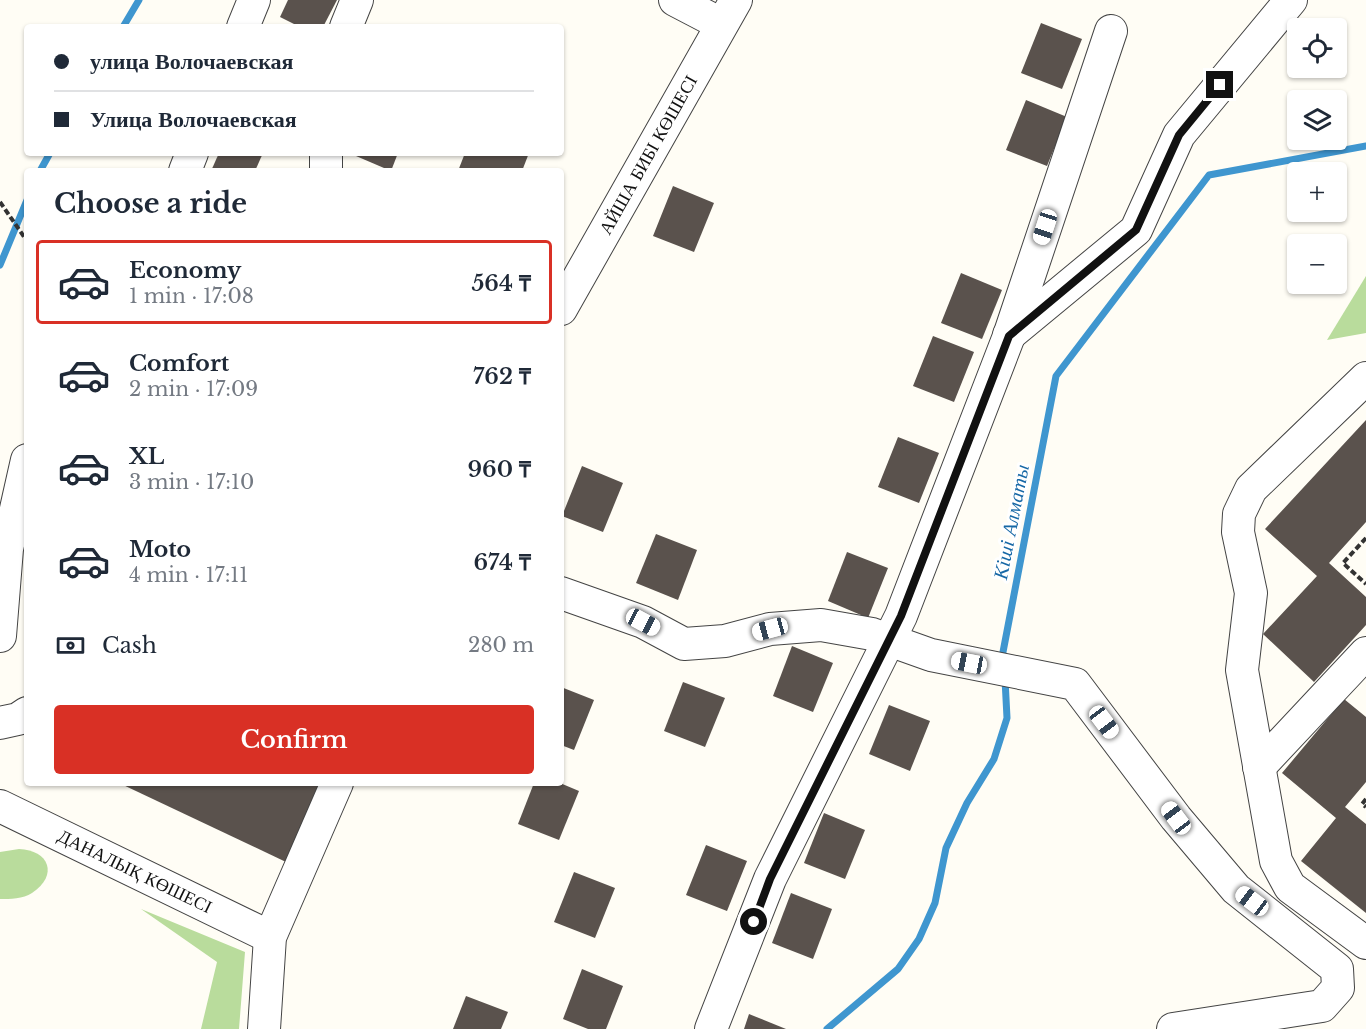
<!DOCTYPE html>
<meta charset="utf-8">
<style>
body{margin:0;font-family:"Libre Baskerville",serif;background:#f6f6f7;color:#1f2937;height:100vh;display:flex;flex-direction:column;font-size:22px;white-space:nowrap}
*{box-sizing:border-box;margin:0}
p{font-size:20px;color:#747a83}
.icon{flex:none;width:33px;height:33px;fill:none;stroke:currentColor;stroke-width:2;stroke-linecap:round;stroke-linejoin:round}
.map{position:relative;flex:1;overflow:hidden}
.sheet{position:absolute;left:24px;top:168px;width:540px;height:618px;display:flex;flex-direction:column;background:#fff;border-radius:6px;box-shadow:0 2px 4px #0004}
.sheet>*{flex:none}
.top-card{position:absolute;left:24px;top:24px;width:540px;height:132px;border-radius:6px;box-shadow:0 2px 4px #0004;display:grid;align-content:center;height:132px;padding:0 30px;background:#fff}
.tools{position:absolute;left:1287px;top:18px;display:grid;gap:12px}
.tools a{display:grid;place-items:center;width:60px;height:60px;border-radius:6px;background:#fff;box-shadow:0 2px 4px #0004;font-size:30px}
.end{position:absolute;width:27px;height:27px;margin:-14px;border:8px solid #111;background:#fff;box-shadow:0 0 0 3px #fff}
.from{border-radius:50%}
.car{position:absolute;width:18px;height:36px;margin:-18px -9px;border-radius:8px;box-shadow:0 0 4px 2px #0007;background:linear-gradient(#fff 24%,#345 0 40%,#fff 0 76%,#345 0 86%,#fff 0)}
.top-card b{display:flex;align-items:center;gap:21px;height:57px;font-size:22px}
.top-card b+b{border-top:2px solid #e0e1e3}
.top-card i{width:15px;height:15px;background:#1f2937}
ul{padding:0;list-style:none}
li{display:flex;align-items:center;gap:18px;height:84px;margin:0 12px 9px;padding:0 18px;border:3px solid transparent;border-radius:6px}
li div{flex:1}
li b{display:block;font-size:22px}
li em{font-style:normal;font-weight:600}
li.selected{border-color:#d93025}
li>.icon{width:54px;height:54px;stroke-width:1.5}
h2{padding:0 30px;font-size:27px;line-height:72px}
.pay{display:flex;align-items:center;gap:15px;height:66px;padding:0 30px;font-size:22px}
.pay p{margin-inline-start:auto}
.primary-button{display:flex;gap:12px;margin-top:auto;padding:12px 30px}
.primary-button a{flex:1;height:69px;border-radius:6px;background:#d93025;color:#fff;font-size:24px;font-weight:600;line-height:69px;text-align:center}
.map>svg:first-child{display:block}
</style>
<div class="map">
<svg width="1366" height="1029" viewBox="0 0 1366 1029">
<rect width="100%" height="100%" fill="#fffdf5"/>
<g fill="#b9dc9c">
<path d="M1366,276v57l-39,7z"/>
<path d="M19,849c30,1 40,26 13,44 -9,6 -22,6 -32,6v-47z"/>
<path d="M141,909l104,43 -6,77h-38l16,-67z"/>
</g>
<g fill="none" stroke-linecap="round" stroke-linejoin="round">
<g stroke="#3f96cf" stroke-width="7">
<path d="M123,27l16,-27"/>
<path d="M40,171l10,-18"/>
<path d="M0,265l27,-65"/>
<path d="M1003,662v-10l53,-276 153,-201 157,-29"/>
<path d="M827,1029l71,-60 21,-30 16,-36 11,-55 21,-45 27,-44 13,-41 -2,-39"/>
</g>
</g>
<g fill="#5a524d">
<path d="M288,0h49l-14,27h-23l-20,-10z"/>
<path d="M1041,23l41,16 -20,50 -41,-16z"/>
<path d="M1026,100l41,17 -20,49 -41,-16z"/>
<path d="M219,153h44l-8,18h-44z"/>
<path d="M357,153h41l-7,18 -35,-15z"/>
<path d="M465,153h64l-7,18h-64z"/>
<path d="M673,186l41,17 -20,49 -41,-16z"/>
<path d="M961,273l41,17 -20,49 -41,-16z"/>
<path d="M933,336l41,16 -20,50 -41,-16z"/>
<path d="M1366,420v102l-37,41 37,34v28l-52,57 -51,-48 54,-58 -52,-47z"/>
<path d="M898,437l41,16 -20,50 -41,-16z"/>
<path d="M582,466l41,17 -20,49 -41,-16z"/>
<path d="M656,534l41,16 -19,50 -42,-17z"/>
<path d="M847,552l41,16 -20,50 -40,-17z"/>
<path d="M792,646l41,17 -20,49 -40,-16z"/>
<path d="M683,682l42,16 -20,49 -41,-16z"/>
<path d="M561,687l33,13 -20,50 -13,-5z"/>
<path d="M1344,699l22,18v65l-21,25 21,17v89l-65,-52 35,-43 -54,-45z"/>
<path d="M889,705l41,16 -20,50 -41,-17z"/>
<path d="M119,783h200l-33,79z"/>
<path d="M534,783h26l19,8 -20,49 -41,-16z"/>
<path d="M824,813l41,17 -20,49 -41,-16z"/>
<path d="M706,845l41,16 -20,50 -41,-16z"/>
<path d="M574,872l41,16 -20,50 -41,-16z"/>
<path d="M791,893l41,16 -19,50 -41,-16z"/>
<path d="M582,969l41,17 -17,43h-18l-25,-10z"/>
<path d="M466,996l42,16 -7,17h-48z"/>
<path d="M749,1014l37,15h-42z"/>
</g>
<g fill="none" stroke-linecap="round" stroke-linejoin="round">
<defs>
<g id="minor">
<path d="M675,0l46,24"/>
<path d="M243,27l11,-27"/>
<path d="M346,27l11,-27"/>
<path d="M185,171l7,-18"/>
<path d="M326,171v-18"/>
<path id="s1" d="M561,309l175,-309"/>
<path d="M1009,335l127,-105 43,-95 112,-135"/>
<path d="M1366,378l-115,111 -12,25 -1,18 13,61 -9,77 34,191 14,26 76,56"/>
<path d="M561,593l82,29 41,22 41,-3 45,-12 51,-4 51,9 59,21 144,29 101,134 60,71 101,80 1,19 -16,18 -149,23"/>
<path d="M0,636l7,-87 20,-89"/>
<path d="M0,723l18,-4 9,-6"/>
<path d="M1259,767l107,-114"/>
<path id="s2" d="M0,806l270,131"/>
<path d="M264,1029l6,-92 67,-154"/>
<path d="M711,1029l59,-150 131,-263 108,-280 102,-305"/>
</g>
</defs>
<use href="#minor" stroke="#444" stroke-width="34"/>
<g stroke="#333" stroke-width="4" stroke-dasharray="6 3" stroke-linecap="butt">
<path d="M0,202l27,39"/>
<path d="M1366,538l-23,25 23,21"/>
<path d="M1366,799l-4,5 4,3"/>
</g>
<use href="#minor" stroke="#fff" stroke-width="32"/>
</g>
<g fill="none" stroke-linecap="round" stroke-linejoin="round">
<path stroke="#111" stroke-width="8" d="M754,922l16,-43 131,-263 108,-280 127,-106 43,-95 41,-50"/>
</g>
<g text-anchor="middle" stroke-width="6" stroke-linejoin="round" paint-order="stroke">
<g font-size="18" fill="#111" stroke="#fff">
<text dy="6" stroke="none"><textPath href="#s1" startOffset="177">АЙША БИБІ КӨШЕСІ</textPath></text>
<text dy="6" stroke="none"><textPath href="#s2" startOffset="150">ДАНАЛЫҚ КӨШЕСІ</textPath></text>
</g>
<g font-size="20" font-style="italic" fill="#1768a6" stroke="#fff">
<text transform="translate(1011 522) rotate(-79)" y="7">Кіші Алматы</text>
</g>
</g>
</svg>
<div class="tools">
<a><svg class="icon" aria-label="locate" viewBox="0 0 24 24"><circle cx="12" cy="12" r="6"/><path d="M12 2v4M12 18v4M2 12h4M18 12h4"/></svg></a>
<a><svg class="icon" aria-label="layers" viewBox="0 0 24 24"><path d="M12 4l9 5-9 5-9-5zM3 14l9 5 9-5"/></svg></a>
<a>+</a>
<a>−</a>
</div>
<i class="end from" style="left:754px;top:922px"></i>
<i class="end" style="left:1220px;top:85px"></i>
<i class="car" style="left:1045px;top:227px;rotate:198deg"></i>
<i class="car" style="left:643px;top:622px;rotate:118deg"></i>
<i class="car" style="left:770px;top:629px;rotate:255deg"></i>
<i class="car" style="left:969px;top:663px;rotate:281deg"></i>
<i class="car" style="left:1104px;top:722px;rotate:143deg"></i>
<i class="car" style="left:1176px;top:818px;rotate:323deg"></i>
<i class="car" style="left:1252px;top:901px;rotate:307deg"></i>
<div class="top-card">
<b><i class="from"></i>улица Волочаевская</b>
<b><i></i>Улица Волочаевская</b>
</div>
<section class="sheet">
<h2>Choose a ride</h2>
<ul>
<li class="selected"><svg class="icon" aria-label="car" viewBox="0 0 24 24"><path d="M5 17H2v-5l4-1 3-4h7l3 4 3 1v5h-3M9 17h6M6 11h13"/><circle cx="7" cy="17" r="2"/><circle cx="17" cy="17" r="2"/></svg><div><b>Economy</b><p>1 min · 17:08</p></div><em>564 ₸</em></li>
<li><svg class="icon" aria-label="car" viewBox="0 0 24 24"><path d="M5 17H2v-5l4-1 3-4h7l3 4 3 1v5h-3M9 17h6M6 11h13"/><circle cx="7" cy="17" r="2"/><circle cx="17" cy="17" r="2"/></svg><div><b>Comfort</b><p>2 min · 17:09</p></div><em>762 ₸</em></li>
<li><svg class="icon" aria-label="car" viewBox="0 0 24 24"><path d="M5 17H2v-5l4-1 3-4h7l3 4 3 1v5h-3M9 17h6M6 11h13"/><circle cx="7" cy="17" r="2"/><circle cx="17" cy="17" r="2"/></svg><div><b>XL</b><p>3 min · 17:10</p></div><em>960 ₸</em></li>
<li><svg class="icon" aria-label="car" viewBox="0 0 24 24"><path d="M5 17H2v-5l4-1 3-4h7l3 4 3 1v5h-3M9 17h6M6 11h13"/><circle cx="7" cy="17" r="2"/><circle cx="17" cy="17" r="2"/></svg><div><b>Moto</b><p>4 min · 17:11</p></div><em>674 ₸</em></li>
</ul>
<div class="pay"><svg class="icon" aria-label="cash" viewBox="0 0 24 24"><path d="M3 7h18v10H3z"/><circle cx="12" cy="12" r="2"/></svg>Cash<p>280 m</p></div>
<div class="primary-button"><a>Confirm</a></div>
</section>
</div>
